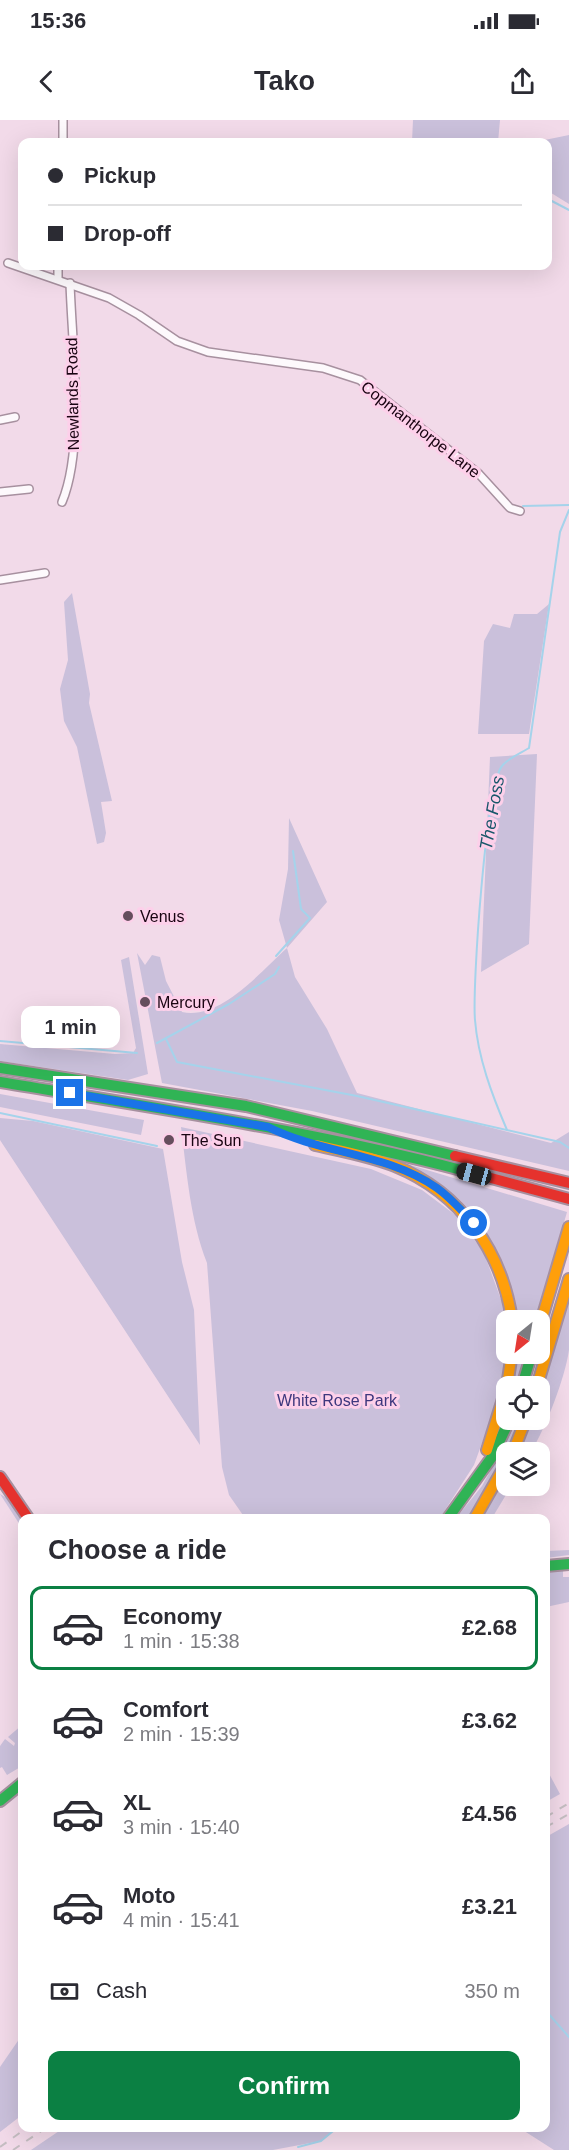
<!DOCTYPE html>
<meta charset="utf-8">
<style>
body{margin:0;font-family:Helvetica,sans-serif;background:#f7f7f7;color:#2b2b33;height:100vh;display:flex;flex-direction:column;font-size:22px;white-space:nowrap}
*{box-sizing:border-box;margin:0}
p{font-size:20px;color:#7c7c81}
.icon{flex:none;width:33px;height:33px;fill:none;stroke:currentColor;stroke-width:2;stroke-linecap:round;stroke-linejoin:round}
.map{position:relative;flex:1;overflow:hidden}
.details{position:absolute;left:18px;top:1394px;width:532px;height:618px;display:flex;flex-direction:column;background:#fff;border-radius:12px;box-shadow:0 6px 24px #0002}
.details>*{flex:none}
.top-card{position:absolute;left:18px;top:18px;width:534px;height:132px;border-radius:12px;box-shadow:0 6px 24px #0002;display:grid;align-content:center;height:132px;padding:0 30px;background:#fff}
.needle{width:39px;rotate:210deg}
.controls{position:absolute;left:496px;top:1190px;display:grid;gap:12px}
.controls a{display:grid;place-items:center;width:54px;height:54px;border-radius:12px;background:#fff;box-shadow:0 6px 24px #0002;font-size:30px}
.end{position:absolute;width:27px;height:27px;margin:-14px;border:8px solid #1a73e8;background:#fff;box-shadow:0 0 0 3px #fff}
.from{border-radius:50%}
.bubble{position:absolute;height:42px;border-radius:12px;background:#fff;box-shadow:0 6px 24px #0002;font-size:20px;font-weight:700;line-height:42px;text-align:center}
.car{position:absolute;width:18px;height:36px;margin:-18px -9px;border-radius:8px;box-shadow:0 0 4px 2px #0007;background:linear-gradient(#222 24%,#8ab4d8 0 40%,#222 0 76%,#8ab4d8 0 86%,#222 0)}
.top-card b{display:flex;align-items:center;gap:21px;height:57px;font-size:22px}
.top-card b+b{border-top:2px solid #e1e1e2}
.top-card i{width:15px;height:15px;background:#2b2b33}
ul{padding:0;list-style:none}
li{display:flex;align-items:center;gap:18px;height:84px;margin:0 12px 9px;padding:0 18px;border:3px solid transparent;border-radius:12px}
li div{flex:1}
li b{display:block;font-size:22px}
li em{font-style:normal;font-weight:700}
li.active{border-color:#0b8043}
li>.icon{width:54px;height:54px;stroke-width:1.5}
h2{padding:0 30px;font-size:27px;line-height:72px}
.pay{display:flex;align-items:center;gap:15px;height:66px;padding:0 30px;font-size:22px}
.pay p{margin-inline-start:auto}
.action{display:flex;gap:12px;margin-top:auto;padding:12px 30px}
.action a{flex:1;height:69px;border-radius:12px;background:#0b8043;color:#fff;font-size:24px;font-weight:700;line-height:69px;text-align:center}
.status{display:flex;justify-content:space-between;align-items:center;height:42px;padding:0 30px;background:#fff;direction:ltr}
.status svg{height:16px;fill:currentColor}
header{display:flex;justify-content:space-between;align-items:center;height:78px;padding:0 30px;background:#fff;font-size:27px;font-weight:700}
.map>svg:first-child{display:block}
</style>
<div class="status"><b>15:36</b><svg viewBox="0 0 49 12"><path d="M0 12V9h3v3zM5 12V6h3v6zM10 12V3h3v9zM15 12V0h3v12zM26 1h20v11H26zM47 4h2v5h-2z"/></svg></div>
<header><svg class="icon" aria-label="back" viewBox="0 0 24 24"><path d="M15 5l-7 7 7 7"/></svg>Tako<svg class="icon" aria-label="share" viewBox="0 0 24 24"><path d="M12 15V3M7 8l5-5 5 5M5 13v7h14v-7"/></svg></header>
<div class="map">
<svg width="569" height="2030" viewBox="0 0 569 2030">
<rect width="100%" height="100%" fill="#f2dae9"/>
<g fill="#cac0db">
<path d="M413,0h87l-2,22h-86z"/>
<path d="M569,15v69l-21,-13v-49h-13z"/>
<path d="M72,473l18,101 -1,9 23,98 -11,1 5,31 -2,9 -7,2 -20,-97 -13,-26 -4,-32 8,-29 -4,-58z"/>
<path d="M549,484l-20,130h-51l6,-93 9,-17 17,4 4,-14h23z"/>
<path d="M537,634l-8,190 -48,28 9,-215z"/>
<path d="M289,698l38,84 -40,46 8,29 32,52 30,64 194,50 18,-11v39l-257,-60 -150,-28 -25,-130 8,12 7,-10 8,2 6,24 16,31c39,8 78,-40 105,-64l-8,-28 9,-51z"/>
<path d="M129,837l19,117 -20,6 -128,-19v-17l115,10 18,-1 3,-5 -15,-88z"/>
<path d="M0,974l144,26 -3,15 -141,-28z"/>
<path d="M0,998l33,3 130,28 19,113 12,48 6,135 -200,-305z"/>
<path d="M181,1007l190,42 51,21 36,27 26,36 23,63 -1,45 -11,46 -21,58 -34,53h-195l-16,-23 -7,-28 -15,-204c-17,-44 -20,-89 -26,-136z"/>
<path d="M387,1038l180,54 -31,108h-22c-12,-35 -24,-87 -48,-114 -19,-21 -54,-37 -79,-48z"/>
<path d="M569,1177c0,17 0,36 0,53 -4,28 -23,77 -38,102h-13l14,-33h8v-25z"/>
<path d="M516,1233h10l-8,28 -5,-1z"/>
<path d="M514,1308l-1,9 -42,81h-15l26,-32z"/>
<path d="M507,1352v13h5l-20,33h-9z"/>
<path d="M0,1374c13,6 22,20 22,34z"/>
<path d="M569,1430v5l-23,3v-7z"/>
<path d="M563,1451v6h6v25l-23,5v-35z"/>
<path d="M22,1605v41l-15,9 -5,-8 -2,1v-22l5,-7 9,7 1,-3 -7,-6z"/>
<path d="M546,1648l14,26 -14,8z"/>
<path d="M569,1704v326h-15l-36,-23h28v-290z"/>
<path d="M22,1915v80l-22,17v-65z"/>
<path d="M65,2007h273l-17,14 -48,9h-242z"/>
</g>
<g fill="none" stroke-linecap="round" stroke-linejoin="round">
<g stroke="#a5d3eb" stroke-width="2">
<path d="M114,20l7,2"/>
<path d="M548,79l21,11"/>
<path d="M523,386l46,-1"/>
<path d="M276,836l34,-38 -9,-9 -8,-58"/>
<path d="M166,919l11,23 180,34 203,46 9,6"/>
<path d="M0,921l137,12"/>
<path d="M157,923l72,-39 46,-30 4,-7"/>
<path d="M0,993l157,33"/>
<path d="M507,1010c-15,-35 -29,-72 -32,-110 -3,-33 11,-235 27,-254 5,-7 19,-13 27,-18l31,-216 9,-22"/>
<path d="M546,1891l23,26"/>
<path d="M298,2027l23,-6 17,-14"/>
</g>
<defs>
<g id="street">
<path d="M63,22v-22"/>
<path d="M8,143l101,35 30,17 38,26 31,11 115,16 37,12 119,94 31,34 10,3"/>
<path d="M58,159v-13"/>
<path d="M0,300l15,-3"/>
<path d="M0,372l29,-3"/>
<path d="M62,382c23,-55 10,-157 8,-219"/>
<path d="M0,460l45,-7"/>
</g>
<g id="fast">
<path d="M0,948l246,38 209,50"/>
<path d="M0,962c156,26 313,49 465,89"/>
<path d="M522,1266l10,-33"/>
<path d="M448,1398l44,-61 18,-38"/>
<path d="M546,1446l23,-2"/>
<path d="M0,1681l22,-18"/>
</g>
<g id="slow">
<path d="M315,1025c27,6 55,11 80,21 66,27 107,85 117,154"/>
<path d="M540,1205l29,-98"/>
<path d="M507,1266l5,-33"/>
<path d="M537,1266l32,-107"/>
<path d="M487,1330l20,-64"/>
<path d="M513,1332l13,-33"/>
<path d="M475,1398l32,-56"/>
</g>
<g id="jam">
<path d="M455,1036l114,27"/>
<path d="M465,1051l104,28"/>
<path d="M0,1357l28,41"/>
</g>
</defs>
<use href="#street" stroke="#a7909f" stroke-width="10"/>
<use href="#fast" stroke="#a7909f" stroke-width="14"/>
<use href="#slow" stroke="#a7909f" stroke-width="14"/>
<use href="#jam" stroke="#a7909f" stroke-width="14"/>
<use href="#street" stroke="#fdf9fc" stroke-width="7"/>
<use href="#fast" stroke="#30b455" stroke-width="10"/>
<use href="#slow" stroke="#ff9f0a" stroke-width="10"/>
<use href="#jam" stroke="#e5322d" stroke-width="10"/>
<g stroke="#c4bdc1" stroke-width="2" stroke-dasharray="8 8" stroke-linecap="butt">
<path d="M546,1697l23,-14"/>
<path d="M546,1707l23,-13"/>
<path d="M0,2027l28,-20"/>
<path d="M13,2030l34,-23"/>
</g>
</g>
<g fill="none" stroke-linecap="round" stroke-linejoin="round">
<path stroke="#1a73e8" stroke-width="8" d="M70,973l198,34c54,27 119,26 169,61 14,10 25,23 37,35"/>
</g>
<g fill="#654e5d" stroke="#fdd0ea" stroke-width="2">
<circle cx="128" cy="796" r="6"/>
<circle cx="145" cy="882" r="6"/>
<circle cx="169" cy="1020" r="6"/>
</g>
<g text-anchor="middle" stroke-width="6" stroke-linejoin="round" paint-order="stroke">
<g font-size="16" fill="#190311" stroke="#fdd0ea">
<text transform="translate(72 274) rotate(-91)" y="6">Newlands Road</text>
<text transform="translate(421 309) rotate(38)" y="6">Copmanthorpe Lane</text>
</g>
<g font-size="16" fill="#190311" stroke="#fdd0ea" text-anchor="start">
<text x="140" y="802">Venus</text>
<text x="157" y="888">Mercury</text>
<text x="181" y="1026">The Sun</text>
</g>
<g font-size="16" fill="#3d377d" stroke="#fdd0ea">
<text x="337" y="1286">White Rose Park</text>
</g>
<g font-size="18" font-style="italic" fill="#19576b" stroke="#fdd0ea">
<text transform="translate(492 693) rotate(-80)" y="6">The Foss</text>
</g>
</g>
</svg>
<div class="controls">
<a><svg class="needle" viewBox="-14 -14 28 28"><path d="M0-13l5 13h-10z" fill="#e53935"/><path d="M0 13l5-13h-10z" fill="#7c7c81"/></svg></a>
<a><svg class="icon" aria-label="locate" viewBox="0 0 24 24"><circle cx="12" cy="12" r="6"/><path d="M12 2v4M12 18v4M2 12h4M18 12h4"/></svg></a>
<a><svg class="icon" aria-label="layers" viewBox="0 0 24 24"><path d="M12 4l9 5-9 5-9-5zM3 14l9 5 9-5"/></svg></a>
</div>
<i class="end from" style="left:474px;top:1103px"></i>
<i class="end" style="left:70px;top:973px"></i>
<div class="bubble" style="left:21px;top:886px;width:99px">1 min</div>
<i class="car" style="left:474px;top:1054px;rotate:285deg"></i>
<div class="top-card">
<b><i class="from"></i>Pickup</b>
<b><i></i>Drop-off</b>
</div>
<section class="details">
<h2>Choose a ride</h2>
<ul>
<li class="active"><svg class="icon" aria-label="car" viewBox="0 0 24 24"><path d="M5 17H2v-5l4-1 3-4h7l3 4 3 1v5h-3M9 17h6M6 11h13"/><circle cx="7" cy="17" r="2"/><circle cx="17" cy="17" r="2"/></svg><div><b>Economy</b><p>1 min · 15:38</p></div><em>£2.68</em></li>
<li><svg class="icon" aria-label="car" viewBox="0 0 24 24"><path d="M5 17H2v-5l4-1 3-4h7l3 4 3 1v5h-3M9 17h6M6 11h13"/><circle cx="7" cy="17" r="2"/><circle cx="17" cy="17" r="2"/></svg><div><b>Comfort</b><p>2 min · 15:39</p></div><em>£3.62</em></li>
<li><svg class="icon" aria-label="car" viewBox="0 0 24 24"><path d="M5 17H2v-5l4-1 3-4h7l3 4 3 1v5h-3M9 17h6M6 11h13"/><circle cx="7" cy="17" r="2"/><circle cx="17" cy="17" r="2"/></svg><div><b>XL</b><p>3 min · 15:40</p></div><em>£4.56</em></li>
<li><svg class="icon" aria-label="car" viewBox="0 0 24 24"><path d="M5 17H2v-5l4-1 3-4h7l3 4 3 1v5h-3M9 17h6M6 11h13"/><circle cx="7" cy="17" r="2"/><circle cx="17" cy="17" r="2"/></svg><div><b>Moto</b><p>4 min · 15:41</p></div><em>£3.21</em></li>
</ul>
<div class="pay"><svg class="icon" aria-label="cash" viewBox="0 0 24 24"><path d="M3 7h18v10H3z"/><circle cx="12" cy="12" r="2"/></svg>Cash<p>350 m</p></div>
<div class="action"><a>Confirm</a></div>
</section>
</div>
